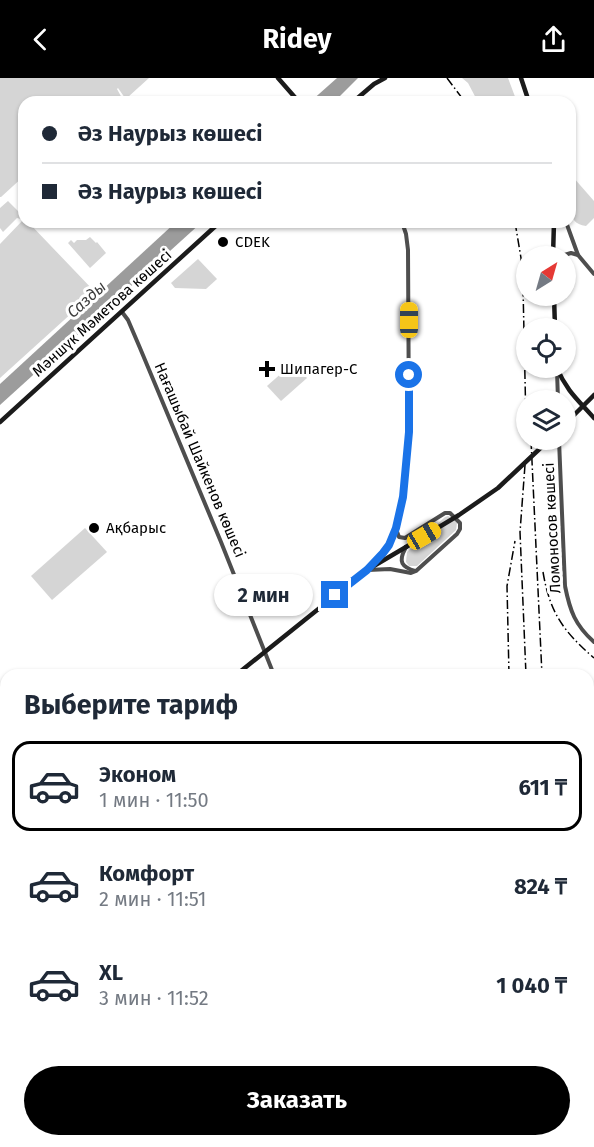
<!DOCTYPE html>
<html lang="ru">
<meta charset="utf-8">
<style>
body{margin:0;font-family:"Fira Sans",sans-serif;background:#f6f6f7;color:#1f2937;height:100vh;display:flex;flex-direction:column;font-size:22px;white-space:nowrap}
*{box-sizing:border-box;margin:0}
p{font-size:20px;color:#747a83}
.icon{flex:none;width:33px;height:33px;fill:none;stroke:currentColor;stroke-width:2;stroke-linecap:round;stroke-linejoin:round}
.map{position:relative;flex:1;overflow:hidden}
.sheet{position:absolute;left:0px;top:591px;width:594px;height:478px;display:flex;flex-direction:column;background:#fff;border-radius:18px 18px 0 0;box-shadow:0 2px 4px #0004}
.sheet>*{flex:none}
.banner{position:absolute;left:18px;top:18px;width:558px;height:132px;border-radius:18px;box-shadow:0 2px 4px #0004;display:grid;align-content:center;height:132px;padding:0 24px;background:#fff}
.needle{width:39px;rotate:37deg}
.controls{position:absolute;left:516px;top:168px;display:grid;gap:12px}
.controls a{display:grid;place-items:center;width:60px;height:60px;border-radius:50%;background:#fff;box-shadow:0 2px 4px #0004;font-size:30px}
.end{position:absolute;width:27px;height:27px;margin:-14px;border:8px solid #1a73e8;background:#fff;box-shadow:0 0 0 3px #fff}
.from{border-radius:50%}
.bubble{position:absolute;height:42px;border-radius:21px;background:#fff;box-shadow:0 2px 4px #0004;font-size:20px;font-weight:700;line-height:42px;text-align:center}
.car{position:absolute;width:18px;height:36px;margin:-18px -9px;border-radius:8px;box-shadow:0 0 4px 2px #0007;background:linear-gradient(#f5c518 24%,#345 0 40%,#f5c518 0 76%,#345 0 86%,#f5c518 0)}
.banner b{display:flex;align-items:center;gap:21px;height:57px;font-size:22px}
.banner b+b{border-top:2px solid #e0e1e3}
.banner i{width:15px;height:15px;background:#1f2937}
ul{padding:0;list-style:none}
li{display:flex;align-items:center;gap:18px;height:90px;margin:0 12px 9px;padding:0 12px;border:3px solid transparent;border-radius:18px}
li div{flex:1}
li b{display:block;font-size:22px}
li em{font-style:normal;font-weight:700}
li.current{border-color:#000}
li>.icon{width:54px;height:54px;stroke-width:1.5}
h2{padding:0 24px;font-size:27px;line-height:72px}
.button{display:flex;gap:12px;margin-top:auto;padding:12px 24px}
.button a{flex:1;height:69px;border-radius:36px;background:#000;color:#fff;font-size:24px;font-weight:700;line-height:69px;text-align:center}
header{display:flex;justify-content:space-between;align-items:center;height:78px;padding:0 24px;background:#000;color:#fff;font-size:27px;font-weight:700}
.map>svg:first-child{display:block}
</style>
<header><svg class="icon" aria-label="back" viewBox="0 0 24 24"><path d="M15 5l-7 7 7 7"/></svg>Ridey<svg class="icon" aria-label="share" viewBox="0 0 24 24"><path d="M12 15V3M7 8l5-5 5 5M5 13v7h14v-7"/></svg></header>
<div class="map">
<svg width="594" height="1069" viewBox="0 0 594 1069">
<rect width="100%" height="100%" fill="#fff"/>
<g fill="#d5d5d5">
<path d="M0,0h149l-21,19 -3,1 -7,-10 -1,1 6,11 -4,2h-95v71l-2,-2 -1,1 3,4 -23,21h-1z"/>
<path d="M462,0h46l9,24h-39l-10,-19z"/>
<path d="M573,99l21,24v17l-8,8c-22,-2 -16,-30 -16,-46z"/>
<path d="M8,123l15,15 -2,3 -4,-1 -14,14 -3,-4v-20z"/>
<path d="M24,141v3h4l67,70 -95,86v-134z"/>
<path d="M90,159l6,6 1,-1 9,11 -16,15 -22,-25 3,-3 3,3 3,-3h9z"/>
<path d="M198,181l19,20 -11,10 -31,-1 -4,-5z"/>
<path d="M293,285l14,15 -26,23 -14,-15z"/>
<path d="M448,438l6,3 3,4 -1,7 -39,36h-8l-3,-4 1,-10 38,-35z"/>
<path d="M85,450l22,24 -55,48 -21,-24z"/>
</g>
<g fill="#9c9c9c">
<path d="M337,0h21l-24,24h-24z"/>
<path d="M176,144h26l-202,183v-21z"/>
</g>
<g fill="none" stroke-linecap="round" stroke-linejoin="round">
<g stroke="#4e4e4e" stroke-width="4">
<path d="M566,144l12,33 16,19"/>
<path d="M561,178l10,-3 7,2"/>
<path d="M122,234l6,8 12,28 81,194 53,133"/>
<path d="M557,293l1,29"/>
<path d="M559,362l6,146c5,25 10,39 29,56"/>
<path d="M405,471c-7,13 -3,18 10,22"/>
<path d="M369,489l20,-22 10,-28 4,-20 6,-65 -1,-182 -2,-16 -4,-12"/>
<path d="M368,492l22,-1 21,4 5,-2 41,-37 3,-5v-6l-10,-10h-5l-40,25 -6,-1 -3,-8"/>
</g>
<g stroke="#1b1b1b" stroke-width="4.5">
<path d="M278,0l21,24"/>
<path d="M521,0l8,24"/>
<path d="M353,24l21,-18 11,-6"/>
<path d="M553,178l1,-34"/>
<path d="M554,218l1,32"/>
<path d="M557,290c9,22 21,32 37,50"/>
<path d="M0,344l220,-200"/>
<path d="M236,597l131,-105 39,-23"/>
<path d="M0,705l6,1"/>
<path d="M0,716l6,-1"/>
<path d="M0,771l6,5"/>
<path d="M205,1064l1,5"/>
</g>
<g stroke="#000" stroke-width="1.5" stroke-dasharray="9 3 1.5 3" stroke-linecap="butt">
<path d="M447,0l18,24"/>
<path d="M515,144l6,36 2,29 3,137"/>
<path d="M531,362l11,235"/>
<path d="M525,387l-5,67 6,143"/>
<path d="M543,494c7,41 20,59 51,86"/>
<path d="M509,597l-2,-89 8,-45"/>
<path d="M541,1064v5"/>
<path d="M554,1064v5"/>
</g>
<g stroke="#1b1b1b" stroke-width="4.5">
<path d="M566,345l28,-28"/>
<path d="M406,469l53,-32 39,-27 51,-48"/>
</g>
</g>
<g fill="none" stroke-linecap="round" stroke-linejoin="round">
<path stroke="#1a73e8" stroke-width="8" d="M335,517l32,-25 16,-17 6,-8 7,-17 7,-31 6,-65v-57"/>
</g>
<g fill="#000" stroke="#fff" stroke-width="2">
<circle cx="223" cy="164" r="6"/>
<path d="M264 282h6v6h6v6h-6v6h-6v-6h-6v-6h6z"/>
<circle cx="94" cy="450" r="6"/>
</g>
<g text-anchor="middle" stroke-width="6" stroke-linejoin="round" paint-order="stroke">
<g font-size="15" fill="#000" stroke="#fff" text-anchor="start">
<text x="235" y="169">CDEK</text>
<text x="280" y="296">Шипагер-С</text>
<text x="106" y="455">Ақбарыс</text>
</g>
<g font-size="15" fill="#000" stroke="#fff">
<text transform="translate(102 235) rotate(-42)" y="5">Мәншүк Мәметова көшесі</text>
<text transform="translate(200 382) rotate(67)" y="5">Нағашыбай Шайкенов көшесі</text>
<text transform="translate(552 450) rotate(-93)" y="5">Ломоносов көшесі</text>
</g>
<g font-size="16" font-style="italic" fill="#3d3d3d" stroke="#fff">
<text transform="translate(86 221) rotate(-42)" y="6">Сазды</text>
</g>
</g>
</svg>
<div class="controls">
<a><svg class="needle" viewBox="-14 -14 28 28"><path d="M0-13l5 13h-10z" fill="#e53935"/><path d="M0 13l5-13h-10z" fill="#747a83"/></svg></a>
<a><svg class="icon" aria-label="locate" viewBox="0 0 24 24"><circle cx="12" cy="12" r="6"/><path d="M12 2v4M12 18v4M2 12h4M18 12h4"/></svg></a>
<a><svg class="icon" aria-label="layers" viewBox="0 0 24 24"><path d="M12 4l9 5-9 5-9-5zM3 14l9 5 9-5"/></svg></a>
</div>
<i class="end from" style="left:409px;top:297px"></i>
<i class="end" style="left:335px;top:517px"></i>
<div class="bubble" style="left:214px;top:496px;width:99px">2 мин</div>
<i class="car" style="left:409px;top:242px;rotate:0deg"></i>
<i class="car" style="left:424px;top:458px;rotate:60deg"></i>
<div class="banner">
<b><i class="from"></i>Әз Наурыз көшесі</b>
<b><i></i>Әз Наурыз көшесі</b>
</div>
<section class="sheet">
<h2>Выберите тариф</h2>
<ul>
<li class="current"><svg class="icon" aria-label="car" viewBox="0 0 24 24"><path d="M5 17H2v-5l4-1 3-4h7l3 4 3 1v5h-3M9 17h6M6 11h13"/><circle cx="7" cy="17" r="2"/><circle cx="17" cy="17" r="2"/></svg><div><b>Эконом</b><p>1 мин · 11:50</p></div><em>611 ₸</em></li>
<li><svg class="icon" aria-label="car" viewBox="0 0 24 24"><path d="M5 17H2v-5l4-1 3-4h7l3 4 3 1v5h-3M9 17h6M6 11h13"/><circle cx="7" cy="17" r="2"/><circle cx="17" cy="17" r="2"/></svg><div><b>Комфорт</b><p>2 мин · 11:51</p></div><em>824 ₸</em></li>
<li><svg class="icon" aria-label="car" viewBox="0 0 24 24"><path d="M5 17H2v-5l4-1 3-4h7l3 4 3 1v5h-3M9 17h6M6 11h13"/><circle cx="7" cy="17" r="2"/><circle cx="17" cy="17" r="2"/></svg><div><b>XL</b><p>3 мин · 11:52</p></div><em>1 040 ₸</em></li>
</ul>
<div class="button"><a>Заказать</a></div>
</section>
</div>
